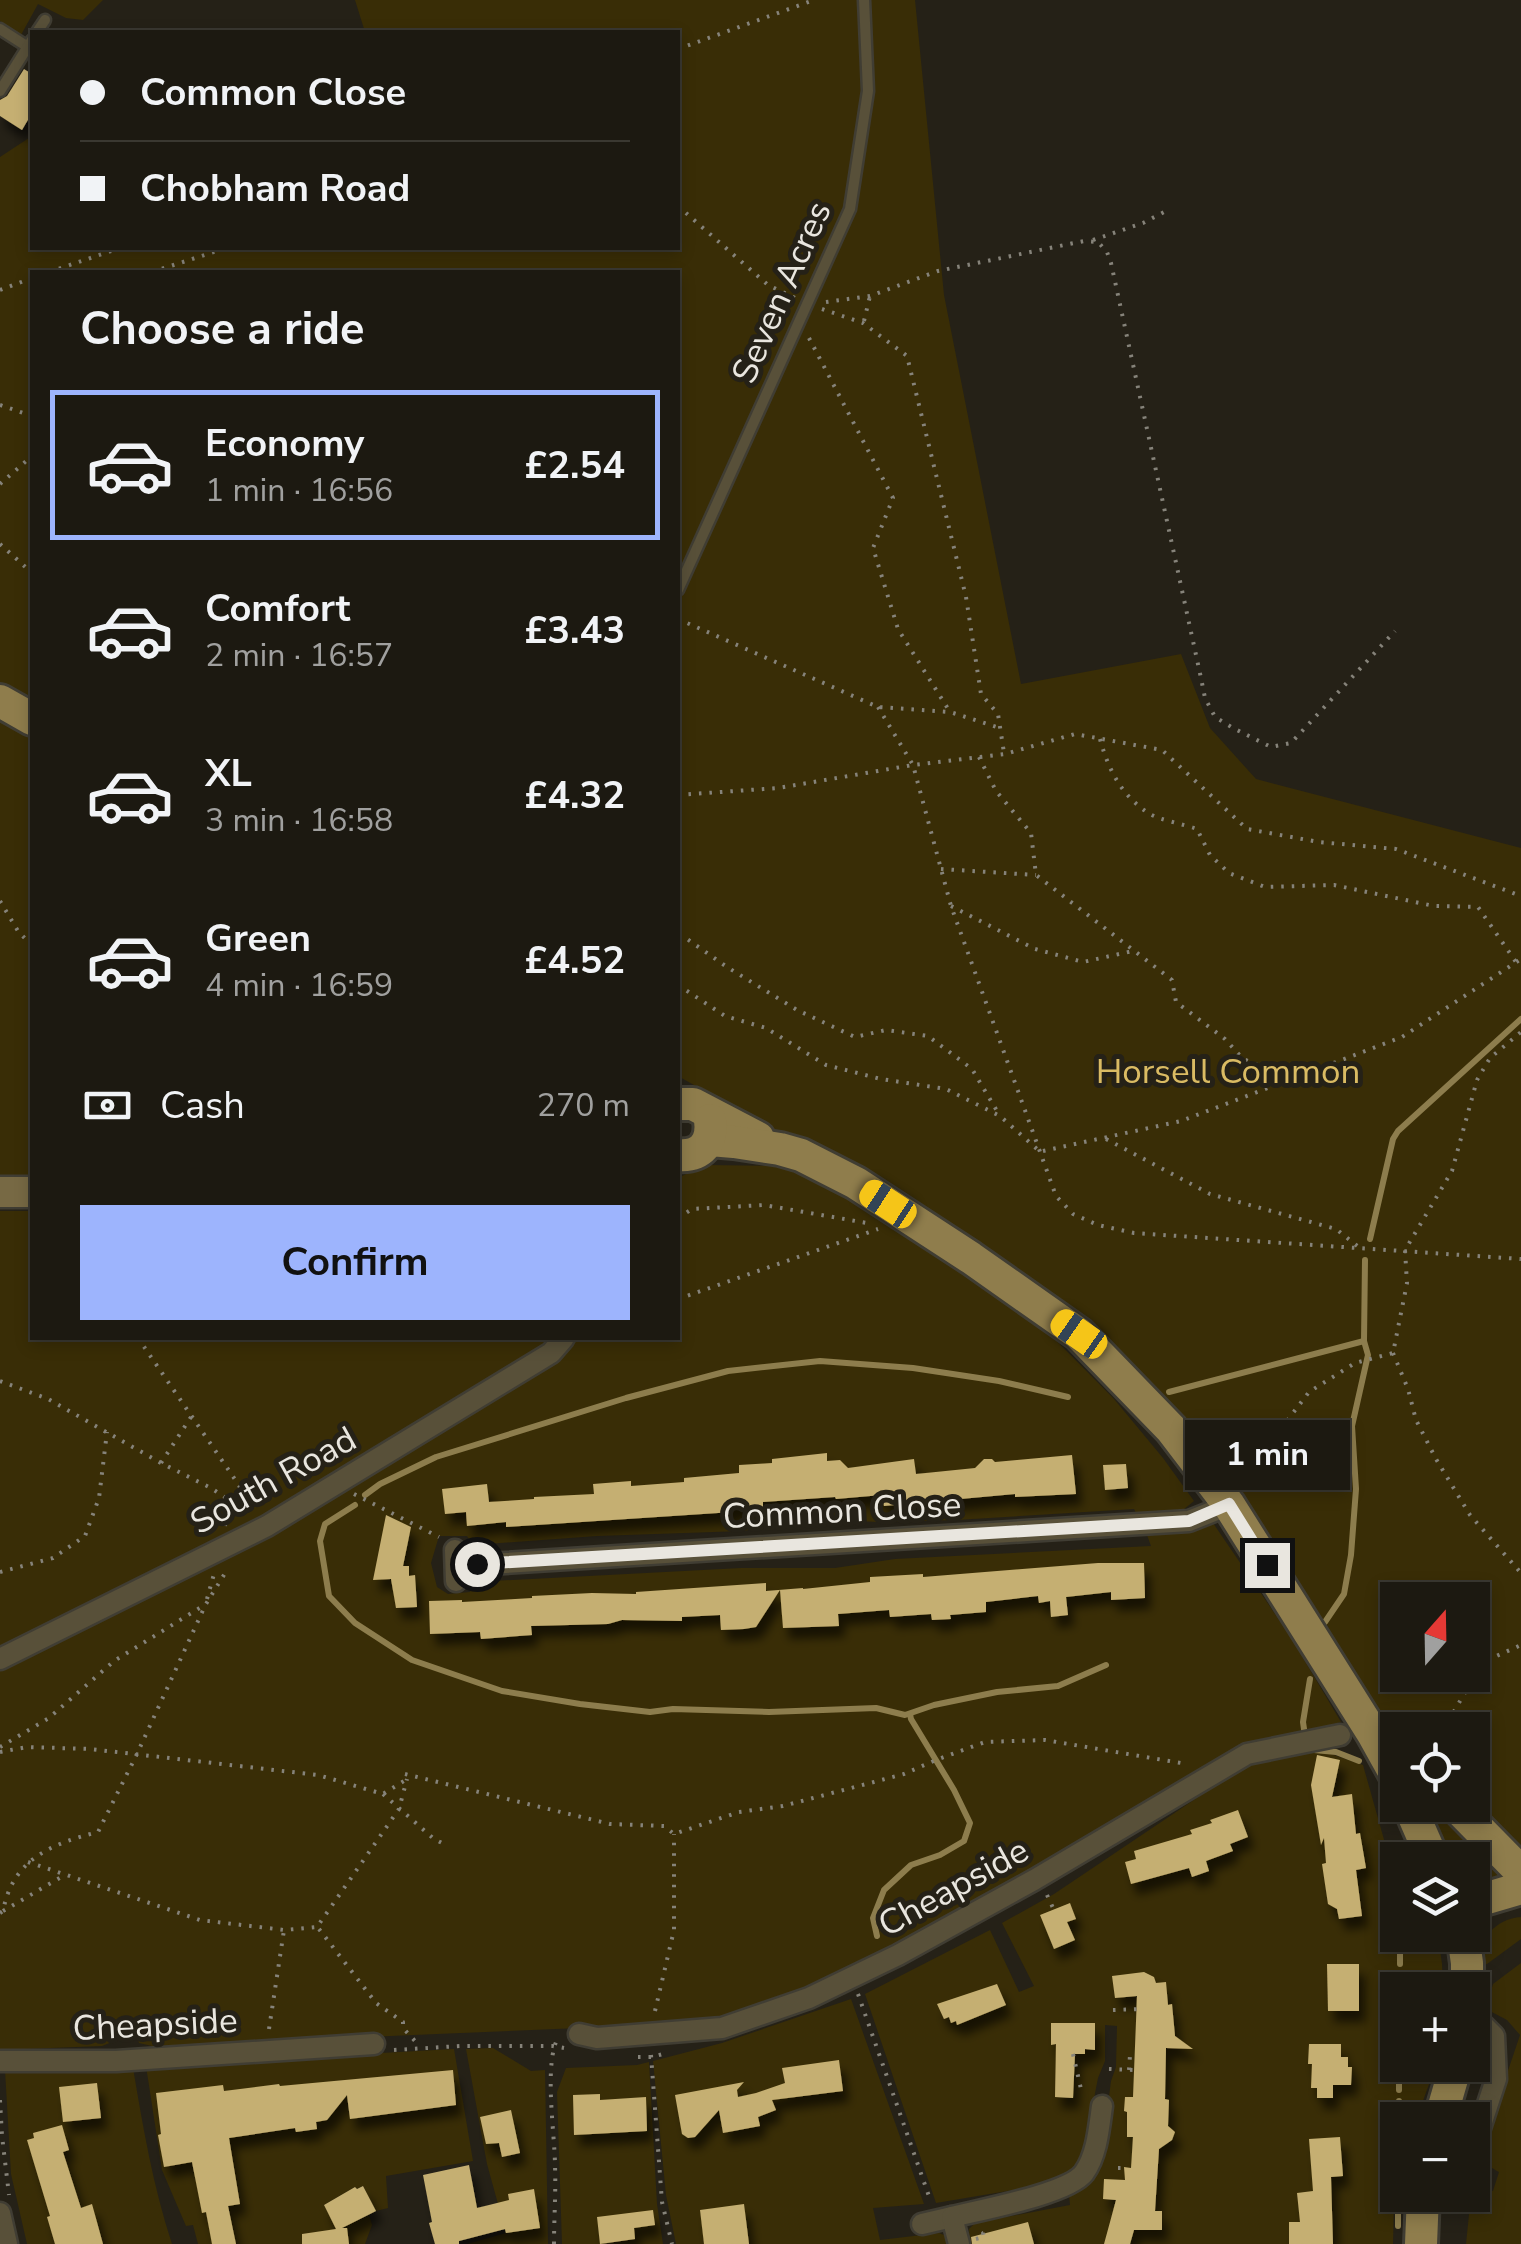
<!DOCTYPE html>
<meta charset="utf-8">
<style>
body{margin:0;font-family:"Nunito Sans",sans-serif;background:#25221a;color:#f1f3f6;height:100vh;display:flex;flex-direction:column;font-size:38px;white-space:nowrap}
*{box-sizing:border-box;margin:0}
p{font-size:32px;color:#a0a09f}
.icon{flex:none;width:55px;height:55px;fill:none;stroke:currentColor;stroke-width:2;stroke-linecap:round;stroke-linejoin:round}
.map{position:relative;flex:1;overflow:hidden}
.sheet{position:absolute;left:30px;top:270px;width:650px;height:1070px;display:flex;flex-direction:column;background:#1c1911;border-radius:0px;box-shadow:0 5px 15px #0003,0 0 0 2px #3a3831}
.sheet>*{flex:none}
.guide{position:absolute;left:30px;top:30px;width:650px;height:220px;border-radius:0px;box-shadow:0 5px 15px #0003,0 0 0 2px #3a3831;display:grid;align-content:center;height:220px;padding:0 50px;background:#1c1911}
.needle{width:65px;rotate:20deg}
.tools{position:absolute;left:1380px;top:1582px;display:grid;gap:20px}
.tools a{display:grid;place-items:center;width:110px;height:110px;border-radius:0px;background:#1c1911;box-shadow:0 5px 15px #0003,0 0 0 2px #3a3831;font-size:50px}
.end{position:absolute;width:45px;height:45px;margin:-22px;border:12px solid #e9e6df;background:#111;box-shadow:0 0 0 5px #111}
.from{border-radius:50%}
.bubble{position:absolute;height:70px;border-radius:0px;background:#1c1911;box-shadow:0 5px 15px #0003,0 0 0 2px #3a3831;font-size:32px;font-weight:700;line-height:70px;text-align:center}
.car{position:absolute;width:30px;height:60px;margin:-30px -15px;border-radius:12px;box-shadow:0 0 8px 2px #0007;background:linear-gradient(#f5c518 24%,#345 0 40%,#f5c518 0 76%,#345 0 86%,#f5c518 0)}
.guide b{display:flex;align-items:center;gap:35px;height:95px;font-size:38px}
.guide b+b{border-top:2px solid #3a3831}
.guide i{width:25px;height:25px;background:#f1f3f6}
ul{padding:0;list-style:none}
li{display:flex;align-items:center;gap:30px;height:150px;margin:0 20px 15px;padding:0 30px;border:5px solid transparent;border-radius:0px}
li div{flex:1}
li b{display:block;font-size:38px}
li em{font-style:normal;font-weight:700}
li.on{border-color:#9db4fd}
li>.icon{width:90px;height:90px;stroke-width:1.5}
h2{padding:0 50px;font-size:45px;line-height:120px}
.pay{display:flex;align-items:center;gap:25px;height:110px;padding:0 50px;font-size:38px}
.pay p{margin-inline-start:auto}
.cta{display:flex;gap:20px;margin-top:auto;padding:20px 50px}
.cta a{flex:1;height:115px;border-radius:0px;background:#9db4fd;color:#111;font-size:40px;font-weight:700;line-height:115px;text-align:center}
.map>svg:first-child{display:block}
</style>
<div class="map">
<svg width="1521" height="2244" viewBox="0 0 1521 2244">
<defs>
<filter id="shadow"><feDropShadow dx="6" dy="11" stdDeviation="5" flood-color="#0009"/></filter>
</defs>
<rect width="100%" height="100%" fill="#252117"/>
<g fill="#392d06" fill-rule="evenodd">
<path d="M0,0h103l-20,20 -17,-2 -28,-14 -17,31 -21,-14z"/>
<path d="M355,0h560l29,295 77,389 160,-30 29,74 46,51 265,69v1003l-49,-46v-75h-74l-20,-21 -59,-83 -112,-166 -222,-211 -307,-173v-804h-646v433l-32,-18v-530l32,-21v112h646v-216h-313zM1398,1600h74v75h-74z"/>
<path d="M0,710l32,18v450l-32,1z"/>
<path d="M704,1165l81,1 55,24 193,127 81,82 49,59 31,43 -16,13 -38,7 -6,-12 -178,11 -77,2 -47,-2 -31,2 -59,9 -145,5 -124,9 -6,-9h-28l-8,27 6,24 11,7 22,-2 4,-10 267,-14h94l60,-9 256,-13 -4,-11 66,-12 77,113 51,86 -88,24 -215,125 -227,120 -89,31 -570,24 -13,-3 -4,-14h-21l-2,13 -10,4 -102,4v-839h32v127h646v-160z"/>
<path d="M1313,1752l15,1 35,12 29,103 -1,9h6l1,58h40l4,29 1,26h-45v75h38l-20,55h-18v68l-4,13 -1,43h-423l-1,-15 6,-6 95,-18 -1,-11c19,-9 33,-36 39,-55l-4,-4 7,-54 5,-14 1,-41 -12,-1v36l-7,17 -12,61 -10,29 -26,16 -114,19 -71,-209 125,-64 29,62 15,-6 -32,-63 52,-29 180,-121 29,-13z"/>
<path d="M1424,1805h19l71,73 -41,11 -1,-29h-25z"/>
<path d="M1521,1917v22l-34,25h-6c-3,-26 15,-45 40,-47z"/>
<path d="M1521,1963v281h-55l5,-49 8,-8 14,4 6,-19c-5,-3 -10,-5 -13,-10 -6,-13 28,-108 34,-127l-13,-15 -21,-11 7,-25z"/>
<path d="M851,1999l73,205 -51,4 7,32 59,-7 5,2 5,9h-273l-10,-49 -13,-134 69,-18z"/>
<path d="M493,2048l38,23 14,-1 3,174h-81l39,-11 -19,-69 -21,-115z"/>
<path d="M454,2049l19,112 -87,15 2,32 -12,3 -13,-25 -6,3 -2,-2 -31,18 9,17 24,-5 2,3 10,-5 3,10 -7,19h-167l-5,-19 -7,1 -24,-56 -16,-104zM279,2084l6,39 -17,2v7l-14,2 -7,-45z"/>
<path d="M649,2062l8,142 6,40h-101l-5,-152 9,-24 71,-3z"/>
<path d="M133,2068c10,59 20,118 39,176h-145l-16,-70 -6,-104z"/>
</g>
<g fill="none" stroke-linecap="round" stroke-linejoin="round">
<g stroke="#8d7d4d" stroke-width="6">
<path d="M1370,1239l23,-100 5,-8 123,-112"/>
<path d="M1169,1392l195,-51"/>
<path d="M365,1495l15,-11 56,-27 190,-59 102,-27 92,-10 93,7 86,13 69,16"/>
<path d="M355,1505l-30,19 -5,17 9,55 26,27 57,37 90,31 78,13 70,8 23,-3 96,3 107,-4 29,7 29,-10 63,-13 61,-6 48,-21"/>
<path d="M1325,1622l19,-28 7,-39 5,-66 -4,-63 16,-71 -4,-14 1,-81"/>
<path d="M1305,1736l-2,-14 7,-43"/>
<path d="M1314,1750l22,2 23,9"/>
<path d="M1400,1935v29"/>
<path d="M877,1936l-4,-18 11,-28 27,-25 29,-10 24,-14 6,-18 -16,-33 -43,-71 -1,-5"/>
<path d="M1400,1990v-16"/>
<path d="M1399,2090v-25"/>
<path d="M1399,2120v-19"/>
<path d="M1398,2195v31"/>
</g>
</g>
<g fill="#c5af72" filter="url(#shadow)">
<path d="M24,69l8,5v39l-10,17 -22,-14v-16l7,-4z"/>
<path d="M827,1453v8l13,-1 8,8 66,-9 2,15 59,-6 9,-9h8l3,3 77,-7 4,39 -61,3v-3l-131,12 -2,-11 -46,4 -1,-2 -72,5v5l-31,2 1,3 -227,15v-5l-39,4 -1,-14 -21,2 -3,-25 45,-5 2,18 45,-3v-2l60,-3 -1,-10 38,-3v5l53,-4v-4l55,-5v-8l33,-2v-4z"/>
<path d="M1126,1464l2,24 -23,2 -2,-25z"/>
<path d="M386,1515l25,12 -8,39h6v10l6,-1 2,32 -21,1 -5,-29 -18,1z"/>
<path d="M1098,1563h46l1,35 -34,2v-8l-45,5 2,18 -17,2 -1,-16 -11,2 -1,-7 -52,6v10l-36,3 1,4 -19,1 -1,-6 -41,3 -1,-7 -51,4 1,12 -56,2 -3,-38 -24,37 -12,2 -23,1 -1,-15 -38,2v4l-60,-1 -14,4 -77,2 1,9 -51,4 -1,-7 -50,2 -1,-33 33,-1v2l70,-4v-2l60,-3 44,1v-2l130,-9v8l37,-3v1l67,-7v-5l53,-3v3z"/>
<path d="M1317,1755l23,5 -8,37 20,-3 4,40 4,-1 6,35 -10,2 6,46 -23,3 -2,-10 -9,-5 -6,-40 4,-1 -2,-25 -3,7 -10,-60z"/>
<path d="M1238,1810l10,27 -18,7 3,7 -27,10 3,10 -17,6 -3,-9 -58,16 -6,-22 11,-3 -2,-8 58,-17 -2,-4 22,-7 -2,-3z"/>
<path d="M1070,1903l6,16 -9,3 8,18 -21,9 -14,-34z"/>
<path d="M1327,1964h32v47h-31z"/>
<path d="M1144,1972l10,5 2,6 10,-1 2,23 4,-1 3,32 18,13 -27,-1 -1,51 4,1 -1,26 7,6 -3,8 -13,9 -4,62h7v19h-28l-4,14h-26l12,-44 -13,-1 1,-20 21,1 -1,-13 7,1 2,-31h-6v-25l-3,-1 1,-14h8l4,-101 -22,2 -3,-22z"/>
<path d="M997,1984l9,21 -49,20 -1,-4 -5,2 -2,-6 -5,2 -7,-15z"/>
<path d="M1051,2023h44v27l-10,-1v5h-10l-2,44 -18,-1 1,-53 -5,1z"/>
<path d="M1309,2044h32v13h7v10h4l-1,18h-18v13h-16v-10h-6l1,-24h-4z"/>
<path d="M839,2060l4,31 -71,9 4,10 -18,7 2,9 -37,7 -4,-23 -24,27 -7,1 -6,-4 -7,-39 69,-13 -7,8 1,7 18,-4 29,-10 -3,-15z"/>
<path d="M453,2070l3,35 -106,14 -3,-24 -20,25 -11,2 1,7 -21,3 -1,-4 -66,10 11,66 -12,2 8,38h-24l-6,-32 -4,1 -10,-51 -28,5 -6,-32 3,-1 -5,-41 67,-8 1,6 55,-7 1,2z"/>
<path d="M97,2083l4,35 -38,4 -4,-35z"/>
<path d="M600,2094v6l46,-3 1,34 -73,4 -1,-40z"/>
<path d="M511,2110l9,43 -18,4 -3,-14 -13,1 -6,-27z"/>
<path d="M62,2125l7,25 -6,2 18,56 11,-4 11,40h-48l-8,-27 3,-1 -23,-76 7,-2 -1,-5z"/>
<path d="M1340,2137l3,39 -12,1 2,67h-44v-22h11l-3,-29 16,-2 -4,-52z"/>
<path d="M469,2165l8,43 32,-8 -1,-6 26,-5 6,39 -34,5 -1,-4 -46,12v3h-24l-6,-21 3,-1 -9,-47z"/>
<path d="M363,2186l13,25 -34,17h5l2,16h-47v-10l34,-5 -12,-24 31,-18 2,2z"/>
<path d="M744,2204l5,40h-45l-4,-34z"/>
<path d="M653,2210l2,15 -21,3 1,11 -35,5 -3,-27z"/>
<path d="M1028,2222l6,22h-62l-1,-7z"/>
</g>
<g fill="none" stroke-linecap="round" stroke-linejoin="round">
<defs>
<g id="lane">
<path d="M0,29l28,18"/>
<path d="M37,32l8,-12"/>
<path d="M0,91l32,-51"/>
<path d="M678,590l172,-381 18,-118 -4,-91"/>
</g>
<g id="street">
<path d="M455,1550l1,31"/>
<path d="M456,1566l733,-45 40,-16"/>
<path d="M0,1659l267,-133 284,-173 13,-15"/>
<path d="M1472,2022l10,2 12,12 2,43 -24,74"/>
<path d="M579,2034l18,4 125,-10 87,-30 89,-43 136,-75 213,-126 93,-19"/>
<path d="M0,2061h116l258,-17"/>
<path d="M0,2213l7,31"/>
<path d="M922,2224l30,-7"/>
<path d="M959,2244l-7,-27c28,-7 116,-23 132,-44 13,-18 15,-45 18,-67"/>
</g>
<path id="secondary" d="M0,1192h32"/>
<g id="primary">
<path d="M0,701l32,18"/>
<path d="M678,1104h15l65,34"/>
<path d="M710,1140l24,2 46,7 21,6 55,28 115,75 108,76 92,95 58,76 144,229 25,45"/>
<path d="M678,1155c23,2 35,-12 32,-35"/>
<path d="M1409,1805l24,55"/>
<path d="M1455,1805l66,67"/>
<path d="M1472,1907l12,-8 37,-11"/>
<path d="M1463,1935l4,28v27"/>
<path d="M1440,2120l16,-55"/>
<path d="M1421,2244l2,-49"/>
</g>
</defs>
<use href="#lane" stroke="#403d33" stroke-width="15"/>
<use href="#street" stroke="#403d33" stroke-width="25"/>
<use href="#secondary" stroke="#403d33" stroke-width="35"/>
<use href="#primary" stroke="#403d33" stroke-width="38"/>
<g stroke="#86837a" stroke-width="4" stroke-dasharray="2.5 8" stroke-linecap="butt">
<path d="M678,49l136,-49"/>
<path d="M678,206l90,79 27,13"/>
<path d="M1093,240l50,-17 25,-13"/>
<path d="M49,272l71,-24"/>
<path d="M152,272l74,-24"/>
<path d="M0,290l32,-12"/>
<path d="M826,302l44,-6 68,-25 146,-30 14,1 9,10 4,11 90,415 4,20 10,19 18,11 38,19 20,-4 104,-112"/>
<path d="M822,309l41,14 44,33 59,241 15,97 17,20 6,39"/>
<path d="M864,321l6,-25"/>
<path d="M809,338l84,160 -20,50 25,81 52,83"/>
<path d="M0,405l32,11"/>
<path d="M0,484l32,-28"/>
<path d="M0,544l32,29"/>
<path d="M678,619l200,88 72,5 50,16"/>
<path d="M878,707l35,58 38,141 105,290 17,18 25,11 36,8 387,26"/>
<path d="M1100,739c8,30 22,58 50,75 10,6 33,10 47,15l13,26 19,18 36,14 69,-2 100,21 44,1 38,55"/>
<path d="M979,757l17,34 35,42 5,42 136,105 4,22 49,37 18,20 27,11 10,13"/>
<path d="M678,795l100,-7 135,-23 92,-11 70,-20 87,16 85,79 72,13 77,7 125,47"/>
<path d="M941,869l95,6"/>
<path d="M0,901l18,30 14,15"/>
<path d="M951,906l84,43 48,13 50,-11"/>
<path d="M678,937l9,2 40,28 70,43 58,27 31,-7 42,6 44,33 28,47"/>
<path d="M678,985l47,31 41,12 60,37 55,14 65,10 54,27 37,33"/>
<path d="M1106,1139l104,55 126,35 25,20"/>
<path d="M1043,1151l138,-30 221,-84 119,-78"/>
<path d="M678,1218l14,-9 72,-4 103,18"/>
<path d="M678,1299l200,-70"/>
<path d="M138,1338l118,172"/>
<path d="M1393,1353l15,36 8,31 20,39 34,56 51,58"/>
<path d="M0,1381l48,18 113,64 50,25 36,24"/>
<path d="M161,1463l30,-46"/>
<path d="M1235,1470l26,-15 48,-63 46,-29 38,-10 14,-70 -2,-33 47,-79 25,-91 13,-22 31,-26"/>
<path d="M354,1494l85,43"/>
<path d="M225,1526l3,-26 12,-13"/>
<path d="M0,1572l53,-14 32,-22 14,-38 8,-66"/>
<path d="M207,1599l7,-25"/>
<path d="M1443,1730l40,-68 38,-17"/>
<path d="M0,1747l49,-29 65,-57 92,-57 21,-34"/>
<path d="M0,1752l27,-5 63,2 228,26 65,19 24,-15"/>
<path d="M405,1774l205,50 54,2 10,8 65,-22 44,-6 121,-32 32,-14 49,-18 60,-2 142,24"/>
<path d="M383,1794l51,45 10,5"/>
<path d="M28,1862l172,58 84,10 33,-3 82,-118 8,-30"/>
<path d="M1047,1895l7,15"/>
<path d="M3,1911l60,-35"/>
<path d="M0,1913l3,-2c10,-52 48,-67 95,-79l38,-76 68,-148"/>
<path d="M319,1929l57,74 27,19v6l12,13"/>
<path d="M858,1994l73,208"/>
<path d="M1113,2010l28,-1"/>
<path d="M655,2011l19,-81v-96"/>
<path d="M269,2029l15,-99"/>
<path d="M394,2050l67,-4h92l11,2"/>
<path d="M1073,2054l8,35"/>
<path d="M651,2055l11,147 10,42"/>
<path d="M638,2057h14l11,-3"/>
<path d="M1109,2069l26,1"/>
<path d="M1129,2070l1,-15"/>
<path d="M0,2100l2,36 7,59"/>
<path d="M1118,2168h6"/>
<path d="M976,2239l8,-2 -1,-4 8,-3"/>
<path d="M554,2244c0,-26 2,-52 1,-78 0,-32 -12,-105 4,-130"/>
</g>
<use href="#lane" stroke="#585039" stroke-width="10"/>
<use href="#street" stroke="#585039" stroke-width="20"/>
<use href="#secondary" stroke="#776944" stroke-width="30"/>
<use href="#primary" stroke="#8f7d4c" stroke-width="32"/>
</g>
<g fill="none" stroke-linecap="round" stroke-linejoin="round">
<path stroke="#e9e6df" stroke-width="12" d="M477,1564l712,-43 40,-17 38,61"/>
</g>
<g text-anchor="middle" stroke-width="10" stroke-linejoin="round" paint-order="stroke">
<g font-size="35" fill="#e9e6df" stroke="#252117">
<text transform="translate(781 292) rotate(-66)" y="12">Seven Acres</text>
<text transform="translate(273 1480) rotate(-29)" y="12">South Road</text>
<text transform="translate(842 1510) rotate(-3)" y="12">Common Close</text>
<text transform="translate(953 1887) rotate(-29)" y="12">Cheapside</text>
<text transform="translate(155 2024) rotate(-3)" y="12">Cheapside</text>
</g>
<g font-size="35" fill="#dabb63" stroke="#252117">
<text x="1228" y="1083">Horsell Common</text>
</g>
</g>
</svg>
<div class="tools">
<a><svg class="needle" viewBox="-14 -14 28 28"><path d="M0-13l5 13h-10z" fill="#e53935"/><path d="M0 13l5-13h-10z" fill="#a0a09f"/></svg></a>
<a><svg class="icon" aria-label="locate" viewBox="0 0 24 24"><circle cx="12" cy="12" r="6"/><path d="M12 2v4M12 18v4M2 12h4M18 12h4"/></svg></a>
<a><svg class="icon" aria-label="layers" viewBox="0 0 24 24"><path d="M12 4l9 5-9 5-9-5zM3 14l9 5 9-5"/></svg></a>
<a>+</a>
<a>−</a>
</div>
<i class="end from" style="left:477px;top:1564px"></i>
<i class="end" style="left:1267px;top:1565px"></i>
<div class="bubble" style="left:1185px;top:1420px;width:165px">1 min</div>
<i class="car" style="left:888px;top:1204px;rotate:303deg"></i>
<i class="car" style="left:1079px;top:1334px;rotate:305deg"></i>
<div class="guide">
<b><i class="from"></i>Common Close</b>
<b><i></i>Chobham Road</b>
</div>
<section class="sheet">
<h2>Choose a ride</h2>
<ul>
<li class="on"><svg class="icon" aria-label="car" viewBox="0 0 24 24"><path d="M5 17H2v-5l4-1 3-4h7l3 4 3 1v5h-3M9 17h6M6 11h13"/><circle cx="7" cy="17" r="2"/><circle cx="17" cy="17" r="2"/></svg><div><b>Economy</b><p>1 min · 16:56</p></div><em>£2.54</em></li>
<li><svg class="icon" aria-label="car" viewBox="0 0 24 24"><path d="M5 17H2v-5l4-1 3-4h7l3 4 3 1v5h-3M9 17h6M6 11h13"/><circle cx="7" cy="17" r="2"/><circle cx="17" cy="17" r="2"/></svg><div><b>Comfort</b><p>2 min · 16:57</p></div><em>£3.43</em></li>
<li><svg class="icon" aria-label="car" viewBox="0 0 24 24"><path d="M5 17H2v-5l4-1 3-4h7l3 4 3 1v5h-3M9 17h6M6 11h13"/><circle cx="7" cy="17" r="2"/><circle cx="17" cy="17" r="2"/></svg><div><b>XL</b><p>3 min · 16:58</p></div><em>£4.32</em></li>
<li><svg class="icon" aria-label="car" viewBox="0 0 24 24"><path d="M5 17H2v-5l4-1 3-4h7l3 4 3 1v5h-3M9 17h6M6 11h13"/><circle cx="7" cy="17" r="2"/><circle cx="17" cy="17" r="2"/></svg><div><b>Green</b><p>4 min · 16:59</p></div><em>£4.52</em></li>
</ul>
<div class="pay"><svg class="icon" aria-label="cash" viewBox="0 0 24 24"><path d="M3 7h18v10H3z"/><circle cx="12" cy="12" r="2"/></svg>Cash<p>270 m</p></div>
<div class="cta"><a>Confirm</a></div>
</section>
</div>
